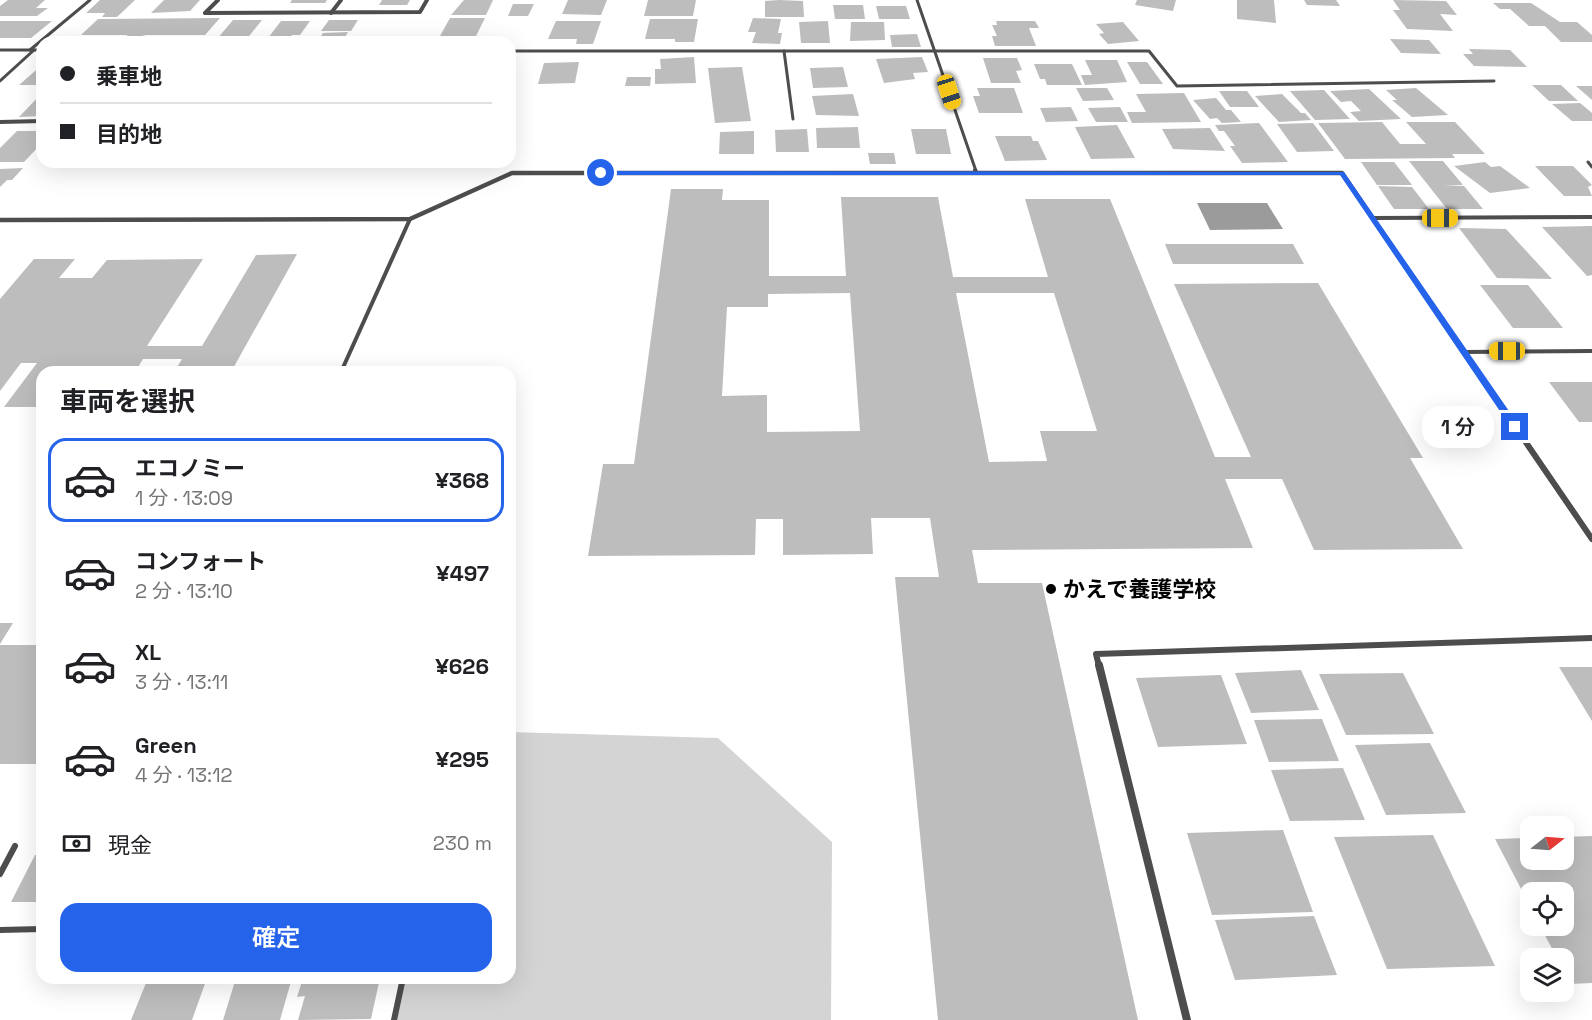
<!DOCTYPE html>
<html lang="ja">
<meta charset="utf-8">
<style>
body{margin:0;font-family:"Space Grotesk","Noto Sans JP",sans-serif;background:#f2f2f2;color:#202124;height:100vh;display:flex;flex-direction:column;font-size:22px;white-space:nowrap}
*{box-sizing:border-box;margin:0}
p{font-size:20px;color:#757577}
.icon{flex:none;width:33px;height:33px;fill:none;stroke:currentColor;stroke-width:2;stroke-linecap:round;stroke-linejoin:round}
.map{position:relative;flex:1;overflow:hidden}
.details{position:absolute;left:36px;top:366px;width:480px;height:618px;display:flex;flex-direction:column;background:#fff;border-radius:18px;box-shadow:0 6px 24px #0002}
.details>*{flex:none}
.hud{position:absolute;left:36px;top:36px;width:480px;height:132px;border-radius:18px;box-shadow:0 6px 24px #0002;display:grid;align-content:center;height:132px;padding:0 24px;background:#fff}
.needle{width:39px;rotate:73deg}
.controls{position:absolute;left:1520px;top:816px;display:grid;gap:12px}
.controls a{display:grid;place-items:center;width:54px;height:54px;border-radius:12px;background:#fff;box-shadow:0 6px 24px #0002;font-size:30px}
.end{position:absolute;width:27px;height:27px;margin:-14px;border:8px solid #2563eb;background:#fff;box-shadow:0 0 0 3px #fff}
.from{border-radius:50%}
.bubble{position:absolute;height:42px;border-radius:18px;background:#fff;box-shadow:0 6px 24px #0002;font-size:20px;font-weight:600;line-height:42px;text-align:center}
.car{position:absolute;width:18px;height:36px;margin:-18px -9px;border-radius:8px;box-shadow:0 0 4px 2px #0007;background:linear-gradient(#f5c518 24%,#345 0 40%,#f5c518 0 76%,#345 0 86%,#f5c518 0)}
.hud b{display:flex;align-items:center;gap:21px;height:57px;font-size:22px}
.hud b+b{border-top:2px solid #e0e0e0}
.hud i{width:15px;height:15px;background:#202124}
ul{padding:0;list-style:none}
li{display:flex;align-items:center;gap:18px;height:84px;margin:0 12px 9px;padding:0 12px;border:3px solid transparent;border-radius:18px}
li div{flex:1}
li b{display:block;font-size:22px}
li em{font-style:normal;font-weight:600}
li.current{border-color:#2563eb}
li>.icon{width:54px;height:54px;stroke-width:1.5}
h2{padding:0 24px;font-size:27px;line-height:72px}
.pay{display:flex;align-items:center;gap:15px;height:66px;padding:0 24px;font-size:22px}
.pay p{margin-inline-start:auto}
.button{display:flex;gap:12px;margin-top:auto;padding:12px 24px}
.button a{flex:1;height:69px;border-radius:18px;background:#2563eb;color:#fff;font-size:24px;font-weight:600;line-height:69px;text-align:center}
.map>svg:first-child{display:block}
</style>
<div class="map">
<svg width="1592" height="1020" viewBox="0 0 1592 1020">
<rect width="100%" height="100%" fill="#fff"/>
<path fill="#d4d4d4" d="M510,732l208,6 114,104 -1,178h-437l9,-42h107z"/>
<path fill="#9b9b9b" d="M1197,203h70l16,26 -73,1z"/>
<g fill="#bdbdbd" fill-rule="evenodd">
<path d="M8,0h37l-9,8h12l-11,8h-37v-10z"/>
<path d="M100,0h35l-18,17h-15l3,-4h-19z"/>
<path d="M164,0h36l-10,11 -39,2z"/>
<path d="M292,0h35l-2,3h-35z"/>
<path d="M382,0h28l-3,5h-28z"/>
<path d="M464,0h29l-7,15h-35z"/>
<path d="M568,0h39l-6,15 -39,-1z"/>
<path d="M648,0h48l-3,16h-49z"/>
<path d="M779,0l24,1 1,16h-39v-16z"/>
<path d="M1137,0h39l-3,11 -38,-6z"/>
<path d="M1237,0h37l2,23 -39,-4z"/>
<path d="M1304,0h32l4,6 -33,-1z"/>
<path d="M1393,0l53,1 11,14 -17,-1 13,17 -46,-2 -14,-19h7z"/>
<path d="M1493,3h38l29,19h17l15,13v7h-31l-16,-16h-16l-19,-17h-10z"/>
<path d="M513,4h21l-6,12h-20z"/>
<path d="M833,5h30l2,14h-30z"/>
<path d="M876,6h30l4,13h-31z"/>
<path d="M220,18l-15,17h-59l-13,3 -7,-3h-45l17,-16z"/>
<path d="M450,18h35l-11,22h-27l2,-4h-9z"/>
<path d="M753,18l28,1 -3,14h4l-2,11 -28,-1 4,-11h-8z"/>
<path d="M650,19h48l-4,23h-19v-3h-30z"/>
<path d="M233,20h29l-17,21 -28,-2z"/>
<path d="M329,20h29l-7,11h-30z"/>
<path d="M0,21h52l-21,17h-31z"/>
<path d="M281,21h29l-10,14h-8l-5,7h-22z"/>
<path d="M556,21h45l-8,23h-17l1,-5h-29z"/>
<path d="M828,21l2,22h-29l-2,-21z"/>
<path d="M996,21h39l4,7h-10l7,18h-41l-3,-10h5l-5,-11h5z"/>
<path d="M851,22h33l1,18 -35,1z"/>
<path d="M1123,22l16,19 -31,3 -9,-10 5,-1 -8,-9z"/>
<path d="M348,32l-6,10h-25l6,-9z"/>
<path d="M917,34l4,13h-29l-2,-12z"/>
<path d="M1390,39l39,1 12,14 -40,-1z"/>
<path d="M1469,49l41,1 17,17 -53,-1 -11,-12h10z"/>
<path d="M694,57l2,26 -41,1v-15h6l-1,-10z"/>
<path d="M922,57l6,15 -15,1 2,6 -31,4 -8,-24z"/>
<path d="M983,58h34l5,12 -6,1 5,12h-30z"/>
<path d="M1085,60h32l10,22 -42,3 -4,-10h11z"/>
<path d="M579,62l-4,21 -37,1 6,-21z"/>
<path d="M1127,62h20l16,22h-23z"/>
<path d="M1034,64h38l10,21h-35l-2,-6h-5z"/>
<path d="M42,65v20h-23z"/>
<path d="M742,67l9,54 -36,2 -7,-55z"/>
<path d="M843,67l5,20 -35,1 -3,-20z"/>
<path d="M627,77h24l-1,9h-25z"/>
<path d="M1532,85h29l17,16h-29z"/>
<path d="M1576,86h16v14z"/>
<path d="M977,88h37l9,25h-44l-6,-17h7z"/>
<path d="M1076,88h31l7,12 -31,1z"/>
<path d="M1416,88l32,27 -36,2 -20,-17h5l-11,-10z"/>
<path d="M1369,89l32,30 -42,2 -9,-9 11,-1 -10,-10 -10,1 -11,-11z"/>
<path d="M1324,90l26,29 -35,1 -25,-29z"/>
<path d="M1219,91h28l12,16h-29z"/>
<path d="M42,93v23l-23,1z"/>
<path d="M1184,93l17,29 -69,1 -5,-11h19l-10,-18z"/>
<path d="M853,94l6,22 -43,-1 -4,-19z"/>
<path d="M1282,94l19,19h4l6,7 -32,2 -24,-26z"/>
<path d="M1216,98l10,12h5l10,12 -19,1 -5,-5 -7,1 -17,-19z"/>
<path d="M1580,103l12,10v8h-20l-20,-17z"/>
<path d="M1071,107l7,14 -32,1 -6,-14z"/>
<path d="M1120,107l8,15h-32l-8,-14z"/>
<path d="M1382,122l18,22h26l-20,-22h49l30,32h-33l3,4 -110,1 -27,-36z"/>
<path d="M1259,123l29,39 -46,1 -12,-17h5l-11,-15h-5l-4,-6z"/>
<path d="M1313,123l21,28 -37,1 -20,-28z"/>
<path d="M1117,125l18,33 -44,1 -16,-32z"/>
<path d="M858,127l2,21h-43l-1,-20z"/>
<path d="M1210,128l15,23 -52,-2 -11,-20z"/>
<path d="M807,129l2,23h-33l-1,-22z"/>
<path d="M911,129h35l5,25h-35z"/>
<path d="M17,131h25v12l-18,19h-24v-14z"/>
<path d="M754,131v23h-35l1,-22z"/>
<path d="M995,136h36l2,5h5l9,19 -42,1z"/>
<path d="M868,153h26l2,11h-26z"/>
<path d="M1409,161h34l20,24 -20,1h21l19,23h-36z"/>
<path d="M1361,162h33l18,23h-35z"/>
<path d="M1485,162l6,5 9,-1 30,22 -40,5 -36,-27z"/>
<path d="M1535,166h38l19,19 -4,2 4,9h-28z"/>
<path d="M23,168l-11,12h-5l-7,7v-18z"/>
<path d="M1378,186l34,1 17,22h-35z"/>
<path d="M671,189h52l-1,11h47v76h77l-5,-79h97l15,80h95l-23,-78h85l105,258h36l-77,-173 144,-1 105,175h-13l53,91 -149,1 -32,-71h-57l28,69 -281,2 6,33h64l96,437h-200l-43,-443h44l-9,-59h-59l2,36 -90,1v-36h-27l-1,36 -167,1 15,-92h31zM850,293l10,138 -93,1v-37l-45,1 5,-89h41v-13zM956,293h98l43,138h-57l7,30 -58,1z"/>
<path d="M1592,226v49l-5,1 -45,-49z"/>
<path d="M1459,228l47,1 46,50 -55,-1z"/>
<path d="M1165,244h128l11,20h-131z"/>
<path d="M297,254l-66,118h-57l8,-13h-39l-8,13h-93v35h-38l33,-44h-16l-21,28v-92l34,-40h41l-16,19h33l15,-18 96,-1 -56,87h55l54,-91z"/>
<path d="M1480,285h48l35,43h-50z"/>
<path d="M1549,382h43v40h-13z"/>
<path d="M0,623h13l-13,21z"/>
<rect x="0" y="645" width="42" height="119"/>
<path d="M1559,667h33v54z"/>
<path d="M1301,670l18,40 -68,3 -16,-40z"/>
<path d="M1403,673l31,61 -88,1 -27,-61z"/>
<path d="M1221,675l26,69 -89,3 -22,-69z"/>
<path d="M1322,719l17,42 -70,1 -15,-42z"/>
<path d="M1430,743l36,70 -80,2 -31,-70z"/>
<path d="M1343,768l22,52 -75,1 -19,-51z"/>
<path d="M1283,830l30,82 -101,3 -25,-82z"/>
<path d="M1433,835l62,131 -108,3 -53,-132z"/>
<path d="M1592,836v147l-22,1 -7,-14v-12h-6l-17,-32h23v-34h-33v14l-35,-67 35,-1v22h33v-23z"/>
<path d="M35,855h7v47h-31z"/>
<path d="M1314,916l23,59 -102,5 -20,-60z"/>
<path d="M148,978h59l-15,42h-61z"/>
<path d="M236,978h56l-12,42h-57z"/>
<path d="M303,978h77l-9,41 -73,1 7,-24 -8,1z"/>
</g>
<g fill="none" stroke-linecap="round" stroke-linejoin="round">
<g stroke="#4d4d4d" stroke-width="3">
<path d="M917,0l59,171"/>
<path d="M0,50h42"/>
<path d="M30,50l60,-50"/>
<path d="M510,51h639l28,35 317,-5"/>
<path d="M784,51l9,68"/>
<path d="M0,81l34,-31"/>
<path d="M1588,162l4,5"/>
</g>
<g stroke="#4d4d4d" stroke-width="4">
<path d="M975,170l1,2"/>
<path d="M1374,218l218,-1"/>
<path d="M1465,352l127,-1"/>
<path d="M341,372l69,-153"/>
</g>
<g stroke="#4d4d4d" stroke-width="6">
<path d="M0,874l15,-28"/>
<path d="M0,930l42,-1"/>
<path d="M394,1020l9,-42"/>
</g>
<g stroke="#4d4d4d" stroke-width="4">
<path d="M218,0l-13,13 215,-1 7,-12"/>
<path d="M331,13l10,-13"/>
<path d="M0,122l42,-1"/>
</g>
<path stroke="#4d4d4d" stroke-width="4.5" d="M0,220l410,-1 102,-46h830l147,216"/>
<g stroke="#4d4d4d" stroke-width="6">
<path d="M1488,387l104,152"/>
<path d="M1099,666l-3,-12 496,-16"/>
</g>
<path stroke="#4d4d4d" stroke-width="8" d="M1099,665l88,355"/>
</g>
<path fill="#2563eb" d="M598,171l746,1 176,255 -8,2 -172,-254h-739z"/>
<circle fill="#000" stroke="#fff" stroke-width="2" cx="1051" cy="589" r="6"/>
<g text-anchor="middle" stroke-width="5" stroke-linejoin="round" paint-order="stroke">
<g font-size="22" font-weight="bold" fill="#000" stroke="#fff" text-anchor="start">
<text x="1063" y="597">かえで養護学校</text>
</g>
</g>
</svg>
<div class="controls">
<a><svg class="needle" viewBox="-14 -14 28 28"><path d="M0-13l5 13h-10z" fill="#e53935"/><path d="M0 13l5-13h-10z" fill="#757577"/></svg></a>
<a><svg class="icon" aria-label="locate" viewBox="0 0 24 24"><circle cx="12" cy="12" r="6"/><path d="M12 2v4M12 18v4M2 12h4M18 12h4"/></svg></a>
<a><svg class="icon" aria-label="layers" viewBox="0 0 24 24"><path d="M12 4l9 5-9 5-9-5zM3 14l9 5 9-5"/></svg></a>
</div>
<i class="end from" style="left:601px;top:173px"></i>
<i class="end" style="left:1515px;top:427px"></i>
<div class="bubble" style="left:1422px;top:406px;width:72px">1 分</div>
<i class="car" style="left:949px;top:92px;rotate:162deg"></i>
<i class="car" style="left:1440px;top:218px;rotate:90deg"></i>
<i class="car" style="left:1507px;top:351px;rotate:270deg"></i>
<div class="hud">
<b><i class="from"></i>乗車地</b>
<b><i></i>目的地</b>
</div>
<section class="details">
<h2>車両を選択</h2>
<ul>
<li class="current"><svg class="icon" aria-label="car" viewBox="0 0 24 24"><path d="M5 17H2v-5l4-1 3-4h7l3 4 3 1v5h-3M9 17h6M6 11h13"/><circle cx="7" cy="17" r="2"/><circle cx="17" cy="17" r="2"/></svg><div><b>エコノミー</b><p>1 分 · 13:09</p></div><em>¥368</em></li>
<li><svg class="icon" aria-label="car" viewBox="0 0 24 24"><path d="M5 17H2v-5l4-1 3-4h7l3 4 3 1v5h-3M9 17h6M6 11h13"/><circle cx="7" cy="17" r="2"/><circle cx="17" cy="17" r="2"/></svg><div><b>コンフォート</b><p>2 分 · 13:10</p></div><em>¥497</em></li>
<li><svg class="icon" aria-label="car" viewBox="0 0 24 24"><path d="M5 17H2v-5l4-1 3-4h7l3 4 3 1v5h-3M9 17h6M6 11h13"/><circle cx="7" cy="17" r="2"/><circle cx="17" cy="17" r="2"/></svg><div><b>XL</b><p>3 分 · 13:11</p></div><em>¥626</em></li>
<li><svg class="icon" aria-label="car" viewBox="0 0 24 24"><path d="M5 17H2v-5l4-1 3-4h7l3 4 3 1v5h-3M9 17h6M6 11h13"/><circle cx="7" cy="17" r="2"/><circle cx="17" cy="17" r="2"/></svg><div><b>Green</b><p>4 分 · 13:12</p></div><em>¥295</em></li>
</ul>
<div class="pay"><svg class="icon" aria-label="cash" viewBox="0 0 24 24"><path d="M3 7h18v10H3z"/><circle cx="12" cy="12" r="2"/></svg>現金<p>230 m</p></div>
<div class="button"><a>確定</a></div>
</section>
</div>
